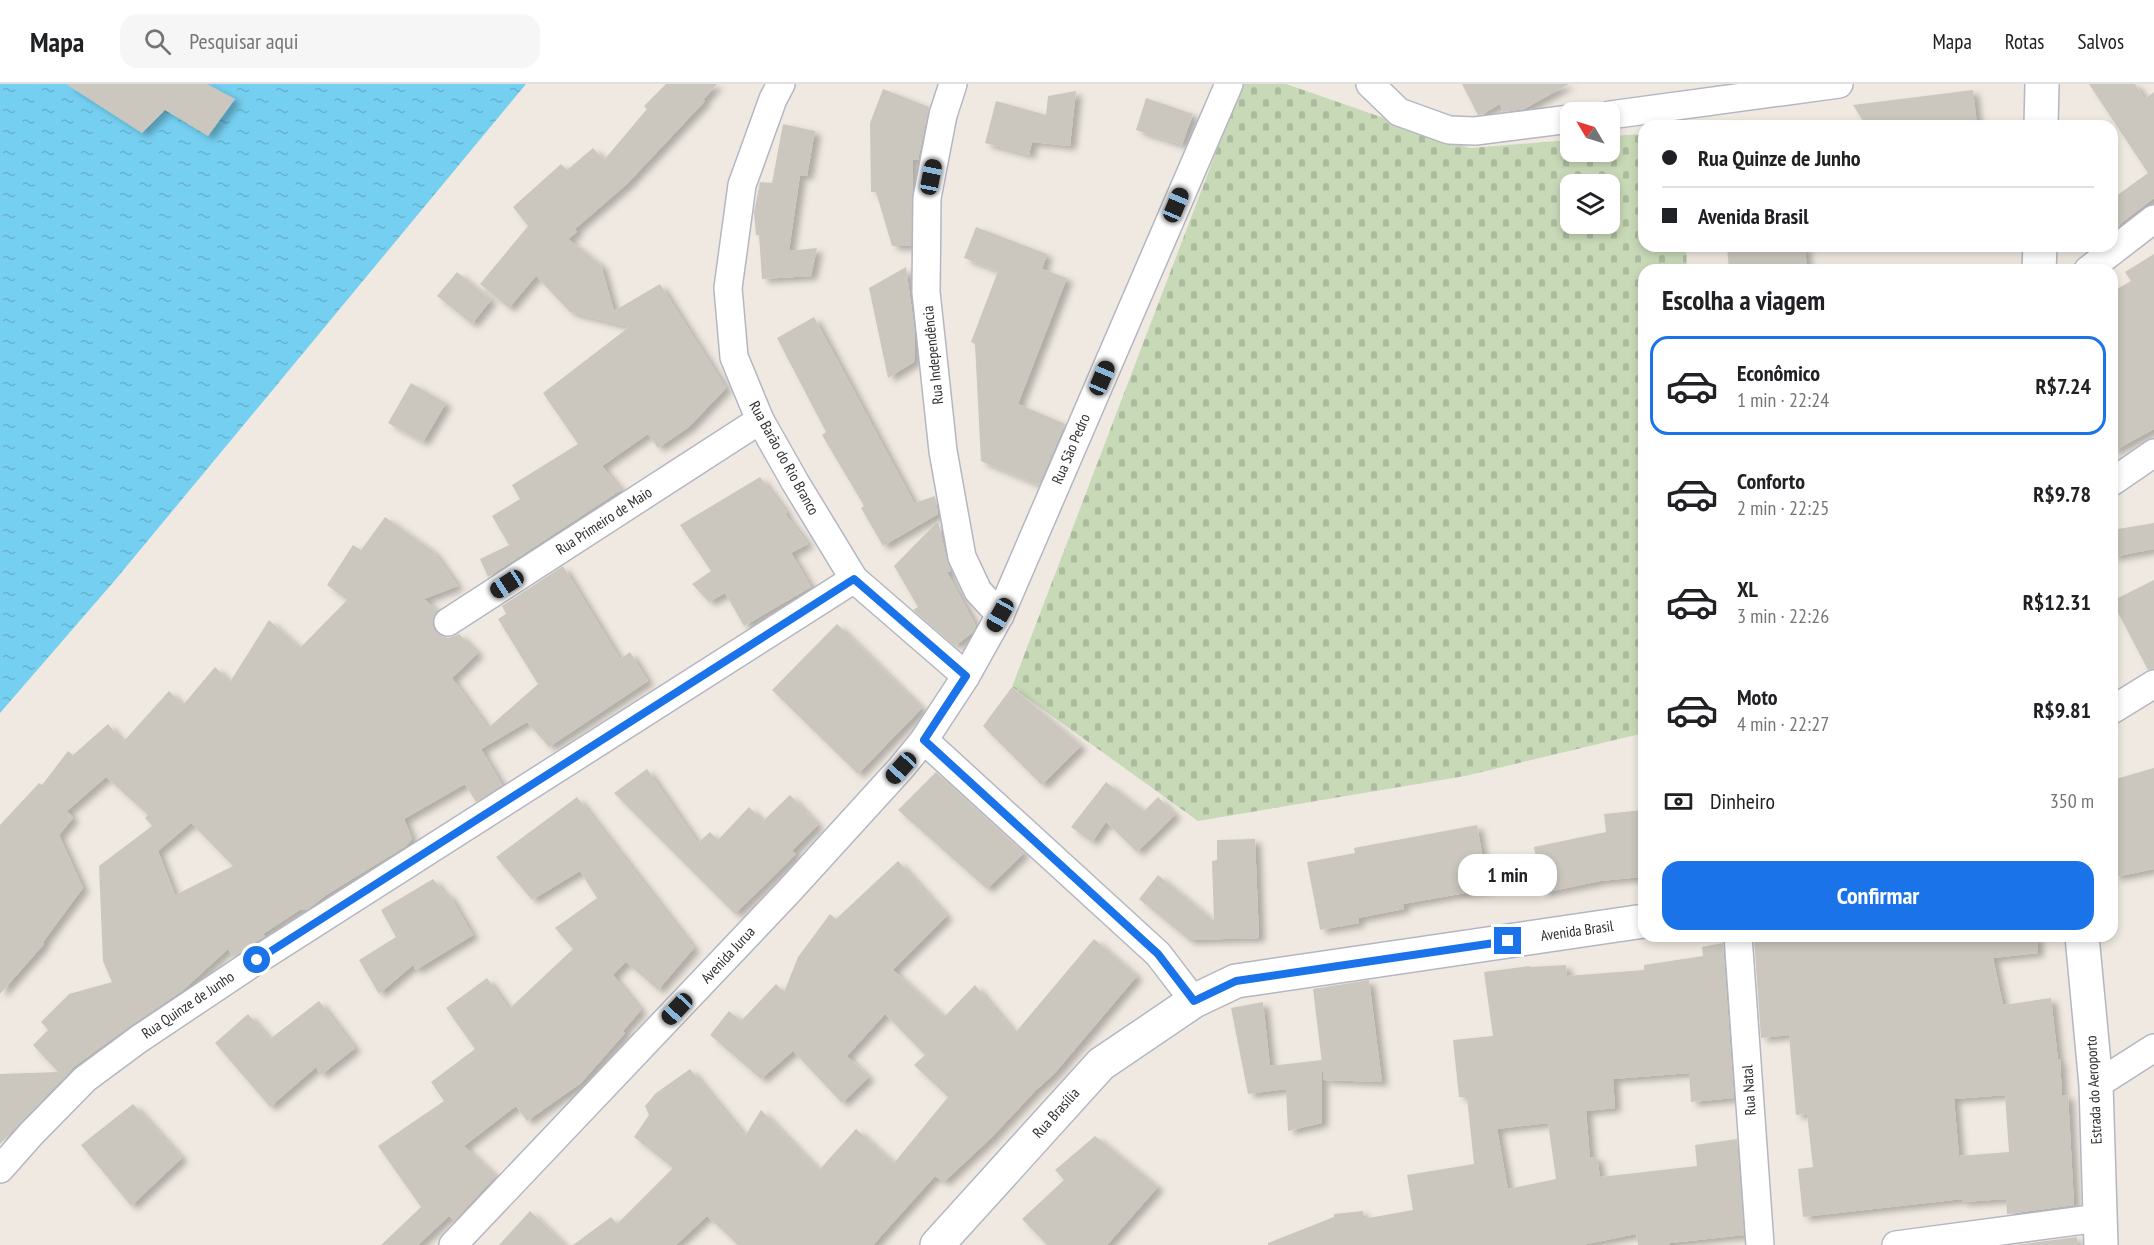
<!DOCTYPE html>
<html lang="pt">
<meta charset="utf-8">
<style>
body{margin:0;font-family:"PT Sans Narrow",sans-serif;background:#f6f6f6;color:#202124;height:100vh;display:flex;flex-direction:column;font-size:22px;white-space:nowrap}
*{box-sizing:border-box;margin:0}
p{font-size:20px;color:#757577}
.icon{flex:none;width:33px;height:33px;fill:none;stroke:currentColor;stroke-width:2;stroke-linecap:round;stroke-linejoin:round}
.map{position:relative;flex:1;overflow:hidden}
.details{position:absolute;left:1638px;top:180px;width:480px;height:678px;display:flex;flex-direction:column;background:#fff;border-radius:18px;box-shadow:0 3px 9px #0003}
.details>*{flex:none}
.top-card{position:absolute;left:1638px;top:36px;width:480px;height:132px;border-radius:18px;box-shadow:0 3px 9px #0003;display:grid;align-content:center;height:132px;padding:0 24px;background:#fff}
.needle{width:39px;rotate:308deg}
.controls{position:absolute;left:1560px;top:18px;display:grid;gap:12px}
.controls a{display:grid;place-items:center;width:60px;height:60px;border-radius:12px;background:#fff;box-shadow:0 3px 9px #0003;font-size:30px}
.end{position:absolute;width:27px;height:27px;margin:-14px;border:8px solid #1a73e8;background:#fff;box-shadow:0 0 0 3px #fff}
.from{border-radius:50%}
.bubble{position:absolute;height:42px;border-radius:18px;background:#fff;box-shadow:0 3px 9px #0003;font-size:20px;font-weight:700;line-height:42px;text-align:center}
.car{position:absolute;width:18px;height:36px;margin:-18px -9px;border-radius:8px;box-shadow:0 0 4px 2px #0007;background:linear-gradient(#222 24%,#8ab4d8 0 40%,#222 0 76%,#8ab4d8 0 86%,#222 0)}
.top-card b{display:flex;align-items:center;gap:21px;height:57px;font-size:22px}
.top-card b+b{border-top:2px solid #e0e0e0}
.top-card i{width:15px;height:15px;background:#202124}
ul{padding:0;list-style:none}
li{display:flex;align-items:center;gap:18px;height:99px;margin:0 12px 9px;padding:0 12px;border:3px solid transparent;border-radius:18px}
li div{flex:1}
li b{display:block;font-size:22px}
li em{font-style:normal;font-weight:700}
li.selected{border-color:#1a73e8}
li>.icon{width:54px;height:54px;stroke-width:1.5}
h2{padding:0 24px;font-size:27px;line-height:72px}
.pay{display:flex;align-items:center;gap:15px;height:66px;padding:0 24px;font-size:22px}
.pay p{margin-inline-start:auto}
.cta{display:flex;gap:12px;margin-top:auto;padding:12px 24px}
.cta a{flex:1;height:69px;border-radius:18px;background:#1a73e8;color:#fff;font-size:24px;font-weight:700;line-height:69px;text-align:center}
header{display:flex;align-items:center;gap:36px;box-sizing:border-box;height:84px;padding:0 30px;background:#fff;border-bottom:2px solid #e0e0e0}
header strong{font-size:28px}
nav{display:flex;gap:33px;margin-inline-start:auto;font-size:21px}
.search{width:420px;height:54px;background:#f6f6f6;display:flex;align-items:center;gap:15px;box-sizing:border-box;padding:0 21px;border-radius:18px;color:#757577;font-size:22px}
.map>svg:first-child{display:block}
</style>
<header>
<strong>Mapa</strong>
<div class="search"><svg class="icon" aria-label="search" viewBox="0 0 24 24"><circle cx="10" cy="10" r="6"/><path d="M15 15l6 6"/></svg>Pesquisar aqui</div>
<nav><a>Mapa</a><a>Rotas</a><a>Salvos</a></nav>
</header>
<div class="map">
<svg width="2154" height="1161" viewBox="0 0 2154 1161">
<defs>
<pattern id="cemetery-stones" width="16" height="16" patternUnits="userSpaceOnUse" patternTransform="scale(1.5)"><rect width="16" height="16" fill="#c8d9b8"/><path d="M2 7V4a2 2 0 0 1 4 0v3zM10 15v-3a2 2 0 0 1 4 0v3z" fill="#acbb9e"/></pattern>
<pattern id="water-ripples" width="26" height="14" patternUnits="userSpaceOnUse" patternTransform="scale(1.5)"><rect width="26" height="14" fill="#75cff0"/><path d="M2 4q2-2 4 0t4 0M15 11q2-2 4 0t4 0" fill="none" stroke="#66b2ce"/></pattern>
<filter id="shadow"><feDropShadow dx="6" dy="4" stdDeviation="3" flood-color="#0004"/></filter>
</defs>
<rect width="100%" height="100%" fill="#efe9e1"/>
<path fill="url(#cemetery-stones)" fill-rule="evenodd" d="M1242,0h44l184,64 100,-8v12h40v-16l34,-2v112h42l1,24h-43v463l-179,43 -267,45 -186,-134zM1570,100h40v40h-40z"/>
<path fill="url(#water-ripples)" d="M0,0h526l-410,495 -116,134z"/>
<g fill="#cbc7bf" fill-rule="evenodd" filter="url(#shadow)">
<path d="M66,0h141l28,15 -27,37 -43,-26 -23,23z"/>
<path d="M666,0h51l-14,16 2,1 -78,83 -52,45 2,3 -9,7 33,26 13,46 46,-27 66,104 -37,39 -31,21 -10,-14 -46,32 19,24 -133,87 -8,-18 29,-14 -17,-29 28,-17 -8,-14 66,-41 -35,-51 86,-66 -59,-15 -34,-36 -27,32 -29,-24 48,-58 -15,-19 48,-43 6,6 26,-22 11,12 43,-51 -3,-3z"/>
<path d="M1462,0h107l-45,25 -21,3 -3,-8 -17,10 -5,1z"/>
<path d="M2089,0h46l10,15 9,-7v106l-42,32v-31l36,-26z"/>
<path d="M883,5l46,18 -11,53h-5l-2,86h-19l-16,-54h-5l-1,-69z"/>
<path d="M1973,6l4,35 -111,1 -13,-21z"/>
<path d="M1076,7l-6,55 -38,-4 -3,13 -44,-12 11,-42 50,14 2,-19z"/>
<path d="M1146,14l47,16 -11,31 -46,-15z"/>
<path d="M783,40l32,7 -8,45 -7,-1 -11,76 28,-3 -6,28 -49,3 -3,-44h-3l-2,-23 6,-30 12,1z"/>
<path d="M976,143l71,27 -5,15 25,9 -49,126 47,20 -26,61 -58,-24 -6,-117 -4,-2 27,-71 -34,-13z"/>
<path d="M1727,162h78l2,24h-78z"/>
<path d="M2154,170v175l-42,23v-160l19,-11 -6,-9z"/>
<path d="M906,183l9,67 -1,28 -26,16 -19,-90z"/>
<path d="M457,188l34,28 -19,24 -35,-28z"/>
<path d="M814,233l100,186 21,-7 3,18 -55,32 -22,-38 3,-2 -42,-71 4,-3 -49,-94z"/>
<path d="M411,299l35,20 -23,39 -35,-19z"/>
<path d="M760,393l27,36 -2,1 23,30 -17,9 20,34 -67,39 -19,-33 -16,9 -17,-18 19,-13 -31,-46z"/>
<path d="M385,433l48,34 25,35 -34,13 13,12 -5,11 3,9 6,5 7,2 11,-4 19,19 -26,25 36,50 50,-44 -40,-65 8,-5 -4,-8 61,-40 57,93 10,-7 18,29 -99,66 -22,-25 -46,27 21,36 -26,17 -11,-18 -61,35 8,20 -6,7 -80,49 -19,15 -6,-1 -38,25 2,2 -32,21 -5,-8 -46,42 -52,35 -55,40 -75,78v-70l58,-2 -25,-27 15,-15 -7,-8 28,-28 43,-12 -9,-21 -4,-95 53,-40 -7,-8 3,-3 -42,-38 -39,34 6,7 -14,17 24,53 -40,54 1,2 -44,50v-169l39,-42 3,2 26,-34 5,4 35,-31 15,18 46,-51 14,14 32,-38 15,15 39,-62 31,28 47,-48 -20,-15 26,-40 8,5zM191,739l42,43 -58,29 -17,-44z"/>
<path d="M938,437l9,39 4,11 -4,1 29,54 -4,7 -17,13 -42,-36 5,-3 -24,-41z"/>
<path d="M2154,439v26l-42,8v-27z"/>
<path d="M2154,496v88l-6,2 -36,-69z"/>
<path d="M837,540l85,84 -64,66 -86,-84z"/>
<path d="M1012,603l69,59 -39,39 -59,-59z"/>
<path d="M2154,684v101l-39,8 -3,-16v-81z"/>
<path d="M647,685l51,74 12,-11 8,8 31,-33 14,14 27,-26 28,30 -26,26 4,3 -61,60 -121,-121z"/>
<path d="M936,688l88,81 -37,36 -89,-79z"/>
<path d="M1106,698l38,29 14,-14 17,18 -38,37 -31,-30 -14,20 -21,-15z"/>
<path d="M577,713l117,151 -36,42 -32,-28 -13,13 28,35 -18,21 2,2 -44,50 -54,38 -11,-15 -52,40 32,30 -42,45 -5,-5 -31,29h-37l40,-38 -43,-61 66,-45 -13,-19 44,-33 -29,-41 41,-30 22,31 64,-60 -18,-21 42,-30 -17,-27 -48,29 -36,-43z"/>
<path d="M1644,726v57h-4l1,10 -41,4 -57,12 -9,-46 72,-15 -2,-18z"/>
<path d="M1477,741l11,64 -85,15 1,5 -46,9 1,5 -39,7 -13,-68 48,-9 -1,-5z"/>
<path d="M1255,755l4,99 -70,2 -50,-41 19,-24 56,46 -2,-60 5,-1v-20z"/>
<path d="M898,777l49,55 -54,54 51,47 31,-32 40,48 79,-94 43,37 -83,98 -18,16 -44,47 -48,45 -9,-6 -62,69h-135l-31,-29 -31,29h-103l38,-28 6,7 56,-56 -39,-31 15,-22 -4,-9 11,-13 34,-24 55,67 16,-26 58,60 37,-41 38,34 54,-66 -34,-32 11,-10 -40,-41 -38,42 22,21 -27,26 -49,-52 -32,28 -51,-44 19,-24 12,10 35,-37 8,8 14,-35 32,-43 6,5z"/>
<path d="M433,795l13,16 2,-2 25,42 -57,35 -3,-5 -34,29 -20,-34 37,-23 -15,-27z"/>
<path d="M1767,852h270l1,17 -45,5 10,47 48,-7 7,62 2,-1 2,37 6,-1 6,110 -67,9 -1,-15 -44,3v-3l-159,18 -5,-48 15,-2 -6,-53 -11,1 -7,-80 -28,3 -7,-100zM2005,1011l4,57 -50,4 -5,-57z"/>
<path d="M1723,859l11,155 -43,4 -2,-29 -76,6 2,29 -29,3 4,47 7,-1 3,20 97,-11 -2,-21 42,-6 7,96 -74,8v2h-32l-2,-11 -54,11h-314v-2l66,-26v-3l29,-3v8l50,-9 -6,-35 67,-11 -7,-67h-8l-6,-57 40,-4 -9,-64 46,-6v1l36,-2 1,11 77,-6v-5l59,-9 -1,-9zM1548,1039l8,56 -48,10 -11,-60z"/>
<path d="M1369,896l13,102 -58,-2 -11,-91z"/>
<path d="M319,917l36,47 -34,27 -5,-8 -46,40 -55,-64 33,-29 22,25z"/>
<path d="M1263,918l7,64 52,-6v63l-34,8 -2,-42 -38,5 -17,-86z"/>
<path d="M133,1020l49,54 -51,48 -50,-61z"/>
<path d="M1095,1052l63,51 -51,58h-60l-25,-26 42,-39 -9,-10z"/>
<path d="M530,1127l35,34h-66z"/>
<path d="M2077,1153v8h-62z"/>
</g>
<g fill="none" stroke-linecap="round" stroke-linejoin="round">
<defs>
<g id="street">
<path d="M781,0l-8,15 -31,86 -14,103 6,69 26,63 35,62 59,97 112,97"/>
<path d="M953,0l-10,31 -16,83 -1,94 17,159 19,106 16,34 22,24"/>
<path d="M1370,0l29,28 50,18 26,1 95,-12"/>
<path d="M1610,31l229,-31"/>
<path d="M2088,186l66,-51"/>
<path d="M2112,398l42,-29"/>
<path d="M448,538l312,-202"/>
<path d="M2112,626l42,-26"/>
<path d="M924,656l234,214 36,47"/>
<path d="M1738,852l22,309"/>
<path d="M2096,1001l58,-37"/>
<path d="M0,1085l31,-35 54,-55 54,-40 118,-79 597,-381"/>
<path d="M453,1161l336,-354 112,-123 23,-28 42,-64 34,-61 229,-531"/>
<path d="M1896,1161l203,-27"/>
</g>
<g id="secondary">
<path d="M2041,42l1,-42"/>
<path d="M2039,186l1,-24"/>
<path d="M2082,852l14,149 5,160"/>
<path d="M937,1161l164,-181 93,-63 42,-20 408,-60"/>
</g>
</defs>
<use href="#street" stroke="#b4b7c1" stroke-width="30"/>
<use href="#secondary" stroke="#b4b7c1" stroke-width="36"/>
<use href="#street" stroke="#fff" stroke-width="27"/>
<use href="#secondary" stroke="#fff" stroke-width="33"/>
</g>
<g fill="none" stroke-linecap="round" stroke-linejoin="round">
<path stroke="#1a73e8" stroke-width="8" d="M257,876l597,-381 112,97 -42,64 234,214 36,47 42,-20 272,-40"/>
</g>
<g text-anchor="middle" stroke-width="4.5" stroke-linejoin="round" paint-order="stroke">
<g font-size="15" fill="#2e2e2e" stroke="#fff">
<text transform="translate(933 271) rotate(-96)" y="5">Rua Independência</text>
<text transform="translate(1071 365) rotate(-67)" y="5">Rua São Pedro</text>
<text transform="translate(784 374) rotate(61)" y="5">Rua Barão do Rio Branco</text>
<text transform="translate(604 437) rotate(-33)" y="5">Rua Primeiro de Maio</text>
<text transform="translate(1577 847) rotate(-8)" y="5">Avenida Brasil</text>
<text transform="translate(728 871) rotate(-47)" y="5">Avenida Jurua</text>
<text transform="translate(188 921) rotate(-34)" y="5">Rua Quinze de Junho</text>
<text transform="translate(1749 1006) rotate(-94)" y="5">Rua Natal</text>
<text transform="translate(2094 1006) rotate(-93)" y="5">Estrada do Aeroporto</text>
<text transform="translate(1056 1029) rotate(-48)" y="5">Rua Brasília</text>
</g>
</g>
</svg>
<div class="controls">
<a><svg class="needle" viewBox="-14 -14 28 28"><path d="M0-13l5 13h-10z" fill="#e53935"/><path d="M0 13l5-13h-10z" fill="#757577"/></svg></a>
<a><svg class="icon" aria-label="layers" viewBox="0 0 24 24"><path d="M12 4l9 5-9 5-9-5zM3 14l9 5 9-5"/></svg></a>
</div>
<i class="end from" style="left:257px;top:876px"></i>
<i class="end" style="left:1508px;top:857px"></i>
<div class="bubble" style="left:1458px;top:770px;width:99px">1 min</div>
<i class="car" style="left:931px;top:93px;rotate:11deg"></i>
<i class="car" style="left:1176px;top:121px;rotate:23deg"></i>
<i class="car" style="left:1102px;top:294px;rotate:23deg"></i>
<i class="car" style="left:507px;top:500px;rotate:237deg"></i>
<i class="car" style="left:1000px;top:531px;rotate:209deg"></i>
<i class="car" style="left:901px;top:684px;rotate:222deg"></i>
<i class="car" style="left:677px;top:925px;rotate:223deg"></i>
<div class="top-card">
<b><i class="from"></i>Rua Quinze de Junho</b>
<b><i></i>Avenida Brasil</b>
</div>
<section class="details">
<h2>Escolha a viagem</h2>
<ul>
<li class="selected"><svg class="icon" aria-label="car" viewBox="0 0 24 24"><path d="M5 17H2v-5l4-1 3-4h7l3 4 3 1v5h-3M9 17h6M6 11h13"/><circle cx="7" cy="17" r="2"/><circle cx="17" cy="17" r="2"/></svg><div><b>Econômico</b><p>1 min · 22:24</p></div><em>R$7.24</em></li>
<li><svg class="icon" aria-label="car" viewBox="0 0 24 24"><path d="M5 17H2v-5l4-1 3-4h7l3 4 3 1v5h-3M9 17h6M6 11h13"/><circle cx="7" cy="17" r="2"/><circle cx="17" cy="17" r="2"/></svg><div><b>Conforto</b><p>2 min · 22:25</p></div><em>R$9.78</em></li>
<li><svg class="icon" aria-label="car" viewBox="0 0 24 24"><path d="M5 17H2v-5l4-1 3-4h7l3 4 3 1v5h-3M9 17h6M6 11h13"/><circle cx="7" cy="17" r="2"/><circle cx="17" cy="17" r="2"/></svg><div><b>XL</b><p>3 min · 22:26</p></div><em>R$12.31</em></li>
<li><svg class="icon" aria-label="car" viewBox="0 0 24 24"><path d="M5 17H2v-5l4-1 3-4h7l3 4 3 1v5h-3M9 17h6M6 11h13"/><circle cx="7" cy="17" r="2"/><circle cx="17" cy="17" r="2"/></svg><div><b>Moto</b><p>4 min · 22:27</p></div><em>R$9.81</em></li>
</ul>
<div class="pay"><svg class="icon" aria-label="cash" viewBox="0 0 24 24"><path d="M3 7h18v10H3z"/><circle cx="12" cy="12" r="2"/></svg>Dinheiro<p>350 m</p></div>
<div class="cta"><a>Confirmar</a></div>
</section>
</div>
